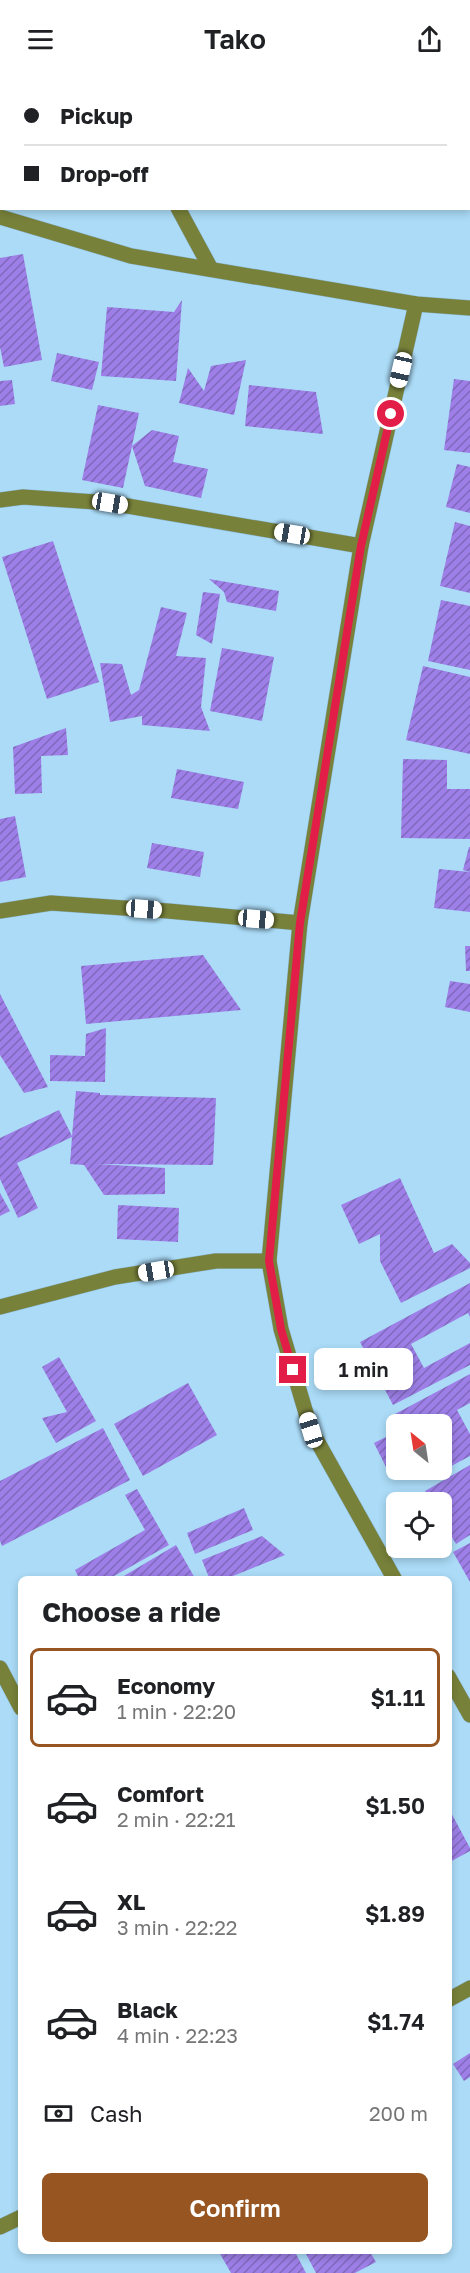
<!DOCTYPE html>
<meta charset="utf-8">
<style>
body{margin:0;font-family:"Golos Text",sans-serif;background:#f2f2f2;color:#202124;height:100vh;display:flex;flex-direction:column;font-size:22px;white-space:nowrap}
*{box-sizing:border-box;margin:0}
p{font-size:20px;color:#757577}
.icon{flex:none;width:33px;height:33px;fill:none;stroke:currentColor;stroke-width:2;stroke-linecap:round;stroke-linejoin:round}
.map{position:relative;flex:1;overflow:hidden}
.details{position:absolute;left:18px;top:1498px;width:434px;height:678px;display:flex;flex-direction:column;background:#fff;border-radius:9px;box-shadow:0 3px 9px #0003}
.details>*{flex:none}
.top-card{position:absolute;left:0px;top:0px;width:471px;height:132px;box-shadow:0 3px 9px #0003;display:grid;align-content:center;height:132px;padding:0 24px;background:#fff}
.needle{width:39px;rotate:330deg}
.fabs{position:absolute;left:386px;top:1336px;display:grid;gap:12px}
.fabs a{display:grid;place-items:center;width:66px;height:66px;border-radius:9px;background:#fff;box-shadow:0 3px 9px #0003;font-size:30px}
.end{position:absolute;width:27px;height:27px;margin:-14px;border:8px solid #e11d48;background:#fff;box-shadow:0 0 0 3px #fff}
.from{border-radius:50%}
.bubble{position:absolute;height:42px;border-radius:9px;background:#fff;box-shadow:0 3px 9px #0003;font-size:20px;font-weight:600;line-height:42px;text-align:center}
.car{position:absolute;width:18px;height:36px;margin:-18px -9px;border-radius:8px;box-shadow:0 0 4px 2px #0007;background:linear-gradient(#fff 24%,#345 0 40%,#fff 0 76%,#345 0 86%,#fff 0)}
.top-card b{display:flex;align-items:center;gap:21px;height:57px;font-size:22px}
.top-card b+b{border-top:2px solid #e0e0e0}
.top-card i{width:15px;height:15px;background:#202124}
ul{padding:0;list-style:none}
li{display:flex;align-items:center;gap:18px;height:99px;margin:0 12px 9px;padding:0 12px;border:3px solid transparent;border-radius:9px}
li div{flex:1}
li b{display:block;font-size:22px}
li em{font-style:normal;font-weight:600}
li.on{border-color:#965521}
li>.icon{width:54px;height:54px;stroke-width:1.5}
h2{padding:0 24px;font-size:27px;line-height:72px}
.pay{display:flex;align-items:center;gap:15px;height:66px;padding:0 24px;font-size:22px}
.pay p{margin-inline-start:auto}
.button{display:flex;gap:12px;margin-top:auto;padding:12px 24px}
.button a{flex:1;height:69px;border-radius:9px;background:#965521;color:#fff;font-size:24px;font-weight:600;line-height:69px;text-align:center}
header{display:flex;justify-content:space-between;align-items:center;height:78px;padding:0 24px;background:#fff;font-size:27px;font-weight:600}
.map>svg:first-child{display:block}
</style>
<header><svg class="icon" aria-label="menu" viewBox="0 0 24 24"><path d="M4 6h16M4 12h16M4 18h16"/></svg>Tako<svg class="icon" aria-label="share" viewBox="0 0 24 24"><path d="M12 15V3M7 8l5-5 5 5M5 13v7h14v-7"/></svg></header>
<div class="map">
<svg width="470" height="2195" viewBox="0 0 470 2195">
<defs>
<pattern id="building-hatch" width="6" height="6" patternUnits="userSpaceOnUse" patternTransform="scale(1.5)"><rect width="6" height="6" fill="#9d7fe7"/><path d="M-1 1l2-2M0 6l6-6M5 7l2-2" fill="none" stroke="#8069bd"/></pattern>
</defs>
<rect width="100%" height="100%" fill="#abdbf7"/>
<g fill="url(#building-hatch)">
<path d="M23,176l19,106 -38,7 -4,-20v-89z"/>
<path d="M182,222l-6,81 -75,-5 6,-69 67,5z"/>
<path d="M57,275l42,9 -7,28 -41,-9z"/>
<path d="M246,282l-12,55 -55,-12 9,-35 16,23 7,-25z"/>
<path d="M454,301l16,2v72l-26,-3z"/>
<path d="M12,302l3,24 -15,2v-25z"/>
<path d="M249,307l67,7 7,42 -78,-8z"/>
<path d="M98,327l41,8 -16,75 -41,-8z"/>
<path d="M152,352l27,6 -6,26 35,7 -7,29 -56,-12 -13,-40z"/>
<path d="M457,386l13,3v46l-24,-6z"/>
<path d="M455,444l15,4v67l-30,-7z"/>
<path d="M53,463l46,141 -52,17 -45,-142z"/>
<path d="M209,501l70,12 -3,20 -49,-9 -3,-10z"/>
<path d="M203,514l17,2 -8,50 -16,-9z"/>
<path d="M441,522l29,6v64l-42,-9z"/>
<path d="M161,529l26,6 -11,43 30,2 -5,49 9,24 -68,-6v-9l-32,6 -10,-59 22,1 9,31 8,-5z"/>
<path d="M222,570l52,9 -12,64 -52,-10z"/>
<path d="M423,588l47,11v77l-64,-14z"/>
<path d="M66,650l2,27 -27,1 1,37 -27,1 -2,-47z"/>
<path d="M403,681l44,1v29h23v50l-69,-1z"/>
<path d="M177,691l67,13 -6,27 -67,-11z"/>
<path d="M15,738l11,61 -26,5v-63z"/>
<path d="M152,765l52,9 -4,25 -53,-9z"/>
<path d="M469,769h1v25l-7,-2z"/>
<path d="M439,791l31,3v40l-36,-4z"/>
<path d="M465,868h5v25h-4z"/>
<path d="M203,877l38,55 -155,14 -5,-58z"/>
<path d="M450,903l20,3v28l-25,-5z"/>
<path d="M0,916l48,93 -24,6 -24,-38z"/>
<path d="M106,950l-1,54 -55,-1v-26l35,1 1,-22z"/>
<path d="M76,1013l24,2v2l116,3 -3,67 -116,-1 68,4v26l-61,1 -20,-30 -14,-1 2,-27 -55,26 21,45 -20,10 -18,-39v-41l59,-28 13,26z"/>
<path d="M400,1100l34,75 18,-9 18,19v5l-69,35 -21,-42v-27l-21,10 -18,-39z"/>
<path d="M0,1115l10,18 -10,5z"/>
<path d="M118,1127l61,3 -1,34 -61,-3z"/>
<path d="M470,1205v34l-2,-4 -57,31 13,24 46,-25v22l-77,40 -33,-63z"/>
<path d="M59,1279l37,64 -40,22 -14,-25 25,-6 -25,-45z"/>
<path d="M470,1296v29l-13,7 13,24v22l-41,22 -4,-8h16v-45h-40l-6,-11z"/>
<path d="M188,1305l29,52 -74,41 -29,-52z"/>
<path d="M103,1350l27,52 -128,66 -2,-5v-60z"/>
<path d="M396,1354v33l-9,4 -13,-26z"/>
<path d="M470,1387v70l-14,9 -15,-25v-16h-9l-7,-12z"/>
<path d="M137,1411l32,56 -62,35h-27l-5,-10 70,-40 -20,-35z"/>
<path d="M244,1430l9,22 -58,24 -8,-21z"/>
<path d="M262,1458l23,19 -62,25h-13l-8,-20z"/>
<path d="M470,1465v39l-17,-30z"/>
<path d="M176,1467l20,35h-79z"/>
<path d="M448,1729l22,41v3l-22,12z"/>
<path d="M470,1975v24l-6,4 -11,-17z"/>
<path d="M219,2174h76l11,21h-75z"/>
<path d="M305,2174h65l6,10 -21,11h-39z"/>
</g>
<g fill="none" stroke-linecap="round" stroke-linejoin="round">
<defs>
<g id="minor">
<path d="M106,0v2"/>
<path d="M178,130l33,61"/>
<path d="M0,139l131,39 285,48 54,4"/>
<path d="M0,422l23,-3 87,6 251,43"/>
<path d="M0,833l51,-8 117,8 132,12"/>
<path d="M0,1229l115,-30 101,-16h53"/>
<path d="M395,1502l-84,-150 -30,-101 -12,-68 31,-338 61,-377 55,-242"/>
<path d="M0,1590l21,40"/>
<path d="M448,1598l22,39"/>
<path d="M448,1922l22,-12"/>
<path d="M0,2149l21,-10"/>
</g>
</defs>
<use href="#minor" stroke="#8eb9d2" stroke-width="16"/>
<use href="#minor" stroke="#78813a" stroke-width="15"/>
</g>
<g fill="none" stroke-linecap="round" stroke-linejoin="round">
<path stroke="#e11d48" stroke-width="8" d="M293,1292l-12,-41 -12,-68 31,-338 61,-377 30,-132"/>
</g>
</svg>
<div class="fabs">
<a><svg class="needle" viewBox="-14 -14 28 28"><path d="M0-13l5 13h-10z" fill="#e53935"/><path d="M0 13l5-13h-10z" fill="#757577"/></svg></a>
<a><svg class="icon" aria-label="locate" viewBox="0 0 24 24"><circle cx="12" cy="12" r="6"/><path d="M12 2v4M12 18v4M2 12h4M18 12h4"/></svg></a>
</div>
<i class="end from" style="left:391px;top:336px"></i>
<i class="end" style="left:293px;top:1292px"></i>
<div class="bubble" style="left:314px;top:1270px;width:99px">1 min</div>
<i class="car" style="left:401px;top:292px;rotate:193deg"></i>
<i class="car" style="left:110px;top:425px;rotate:100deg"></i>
<i class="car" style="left:292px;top:456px;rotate:280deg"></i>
<i class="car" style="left:144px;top:831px;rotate:94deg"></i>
<i class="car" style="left:256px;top:841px;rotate:95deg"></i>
<i class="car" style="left:156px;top:1193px;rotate:261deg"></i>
<i class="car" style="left:311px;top:1352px;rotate:343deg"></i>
<div class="top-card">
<b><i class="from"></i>Pickup</b>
<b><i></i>Drop-off</b>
</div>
<section class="details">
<h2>Choose a ride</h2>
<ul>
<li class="on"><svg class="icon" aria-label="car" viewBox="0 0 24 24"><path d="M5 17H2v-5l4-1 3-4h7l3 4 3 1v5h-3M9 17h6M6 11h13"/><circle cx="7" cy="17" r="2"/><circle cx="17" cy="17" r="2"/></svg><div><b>Economy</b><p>1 min · 22:20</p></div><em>$1.11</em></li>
<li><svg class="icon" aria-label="car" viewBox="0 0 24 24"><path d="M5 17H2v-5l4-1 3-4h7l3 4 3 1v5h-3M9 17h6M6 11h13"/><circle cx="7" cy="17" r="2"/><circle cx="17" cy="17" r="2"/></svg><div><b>Comfort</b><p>2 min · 22:21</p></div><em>$1.50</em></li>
<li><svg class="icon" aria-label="car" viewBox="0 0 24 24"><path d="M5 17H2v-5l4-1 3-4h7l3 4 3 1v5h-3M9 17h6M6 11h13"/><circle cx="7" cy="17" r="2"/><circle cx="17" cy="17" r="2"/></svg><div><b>XL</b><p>3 min · 22:22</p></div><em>$1.89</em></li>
<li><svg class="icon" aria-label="car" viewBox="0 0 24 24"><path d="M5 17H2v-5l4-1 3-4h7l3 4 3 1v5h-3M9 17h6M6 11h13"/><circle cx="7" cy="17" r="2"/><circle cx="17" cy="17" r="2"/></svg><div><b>Black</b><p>4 min · 22:23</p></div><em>$1.74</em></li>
</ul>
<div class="pay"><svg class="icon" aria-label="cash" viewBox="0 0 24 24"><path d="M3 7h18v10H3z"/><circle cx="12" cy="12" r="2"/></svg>Cash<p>200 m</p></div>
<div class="button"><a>Confirm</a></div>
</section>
</div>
